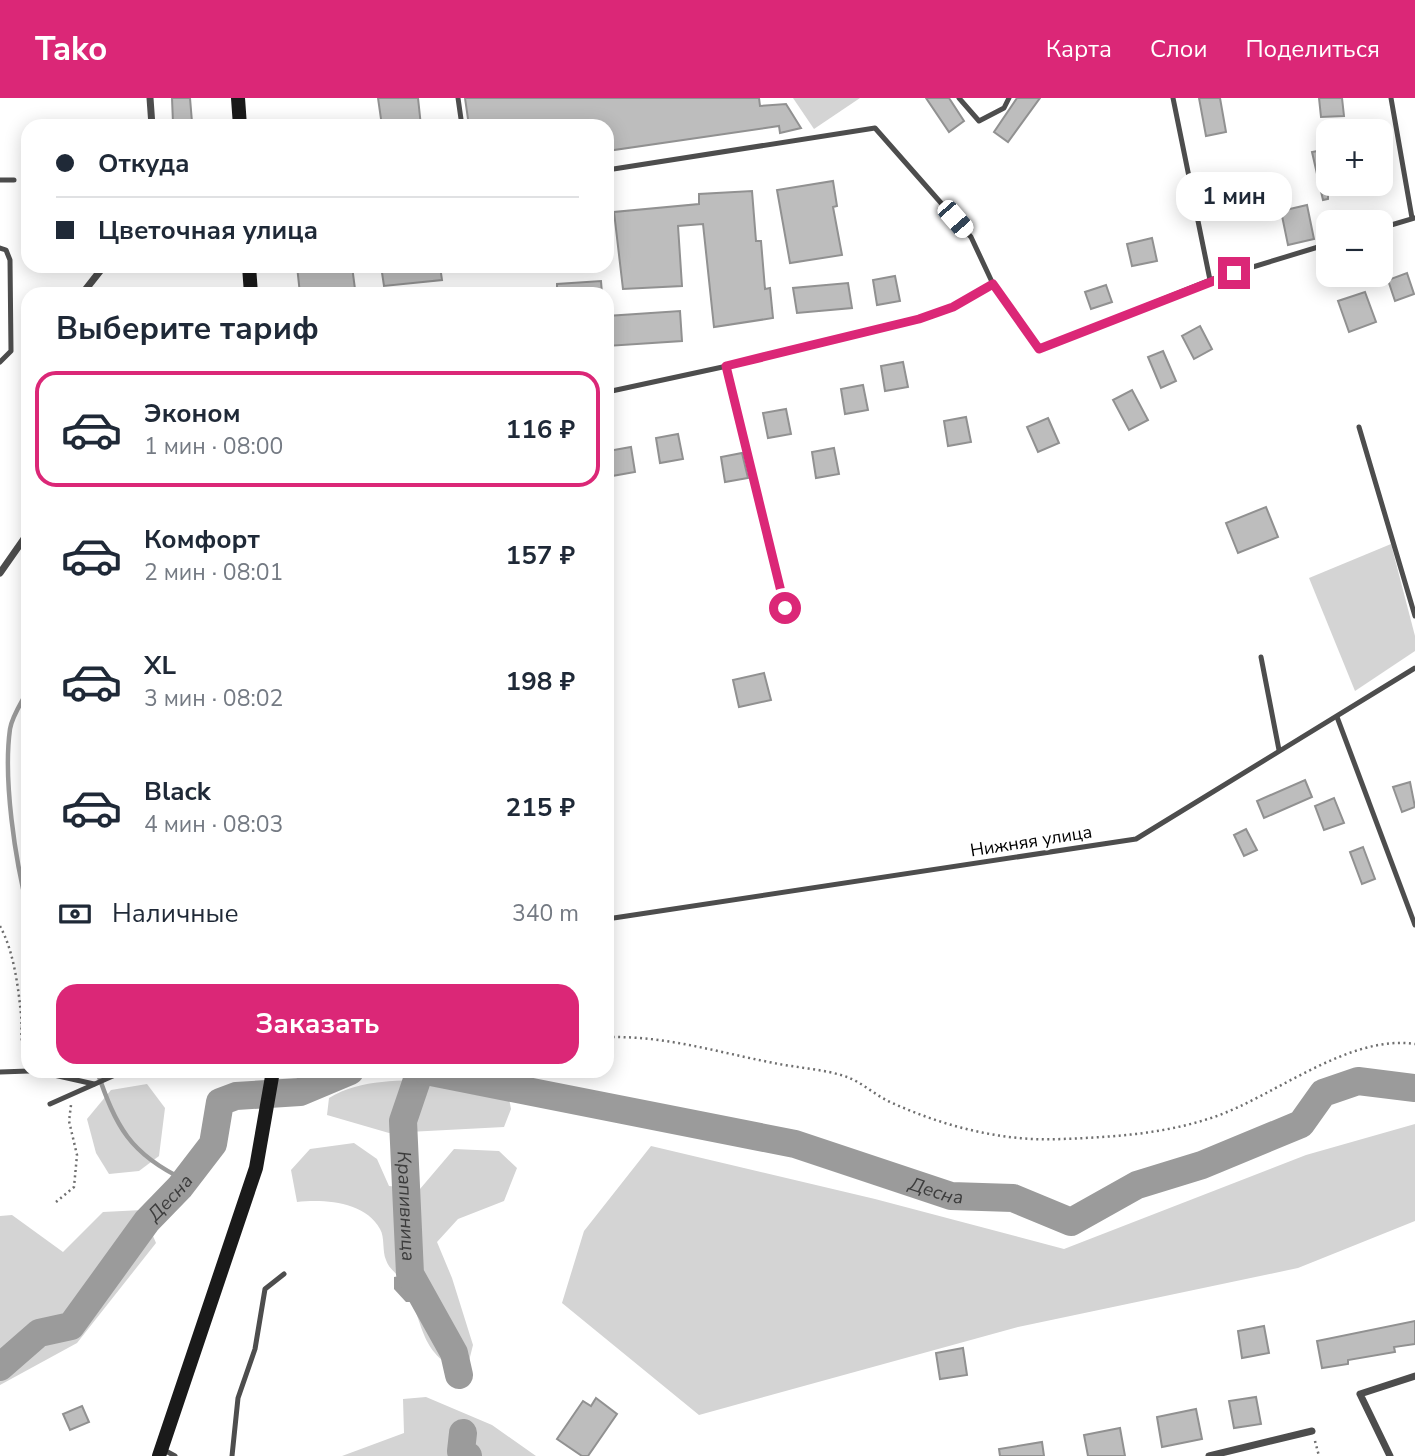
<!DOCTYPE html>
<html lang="ru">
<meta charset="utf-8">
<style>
body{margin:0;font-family:"Nunito Sans",sans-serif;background:#f2f2f3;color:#1f2937;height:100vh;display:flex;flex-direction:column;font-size:26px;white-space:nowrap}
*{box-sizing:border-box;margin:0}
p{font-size:23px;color:#747a83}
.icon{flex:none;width:38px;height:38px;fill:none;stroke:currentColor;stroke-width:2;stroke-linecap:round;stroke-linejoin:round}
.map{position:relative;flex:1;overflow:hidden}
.side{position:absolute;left:21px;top:189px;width:593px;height:791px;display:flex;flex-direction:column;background:#fff;border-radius:21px;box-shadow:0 4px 18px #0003}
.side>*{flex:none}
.top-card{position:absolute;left:21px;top:21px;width:593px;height:154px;border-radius:21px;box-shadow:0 4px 18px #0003;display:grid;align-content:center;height:154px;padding:0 35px;background:#fff}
.controls{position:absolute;left:1316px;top:21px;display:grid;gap:14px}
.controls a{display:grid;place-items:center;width:77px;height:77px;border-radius:14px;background:#fff;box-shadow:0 4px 18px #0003;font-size:35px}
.end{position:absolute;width:32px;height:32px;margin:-16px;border:9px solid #db2777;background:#fff;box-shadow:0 0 0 4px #fff}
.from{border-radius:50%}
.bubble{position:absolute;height:49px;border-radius:21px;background:#fff;box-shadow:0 4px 18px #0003;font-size:23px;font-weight:700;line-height:49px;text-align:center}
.car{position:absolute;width:21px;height:42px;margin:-21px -10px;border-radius:9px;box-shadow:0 0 5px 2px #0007;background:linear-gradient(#fff 24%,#345 0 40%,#fff 0 76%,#345 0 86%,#fff 0)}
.top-card b{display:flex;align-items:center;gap:24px;height:66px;font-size:26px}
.top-card b+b{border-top:2px solid #e0e1e3}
.top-card i{width:18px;height:18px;background:#1f2937}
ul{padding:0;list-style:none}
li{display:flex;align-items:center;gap:21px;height:116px;margin:0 14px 10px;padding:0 21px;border:4px solid transparent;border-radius:21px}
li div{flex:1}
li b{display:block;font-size:26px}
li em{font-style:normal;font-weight:700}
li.on{border-color:#db2777}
li>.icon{width:63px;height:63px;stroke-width:1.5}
h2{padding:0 35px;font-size:32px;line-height:84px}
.pay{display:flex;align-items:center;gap:18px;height:77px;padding:0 35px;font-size:26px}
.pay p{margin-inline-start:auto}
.cta{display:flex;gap:14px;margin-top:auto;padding:14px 35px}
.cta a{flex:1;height:80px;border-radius:21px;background:#db2777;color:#fff;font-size:28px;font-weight:700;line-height:80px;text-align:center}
header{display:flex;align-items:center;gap:42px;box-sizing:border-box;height:98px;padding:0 35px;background:#db2777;color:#fff}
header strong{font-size:33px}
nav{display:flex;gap:38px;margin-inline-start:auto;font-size:24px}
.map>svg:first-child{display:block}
</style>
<header>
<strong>Tako</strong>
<nav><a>Карта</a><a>Слои</a><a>Поделиться</a></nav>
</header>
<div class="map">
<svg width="1415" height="1358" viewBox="0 0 1415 1358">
<rect width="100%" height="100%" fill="#fff"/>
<g fill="#d4d4d4">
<path d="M793,0h67l-46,31z"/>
<path d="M1391,446l24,92v15l-60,40 -46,-113z"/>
<path d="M438,982l70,13 3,16 -7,18 -115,6 -62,-18 2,-17c33,-20 72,-17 109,-18z"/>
<path d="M147,986l18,24 -6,48 -20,15 -30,3 -13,-21 -9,-34 24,-29z"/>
<path d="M1415,1026v97l-117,47 -280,59 -319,88 -137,-112 22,-72 67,-85 224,53 189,50 242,-94z"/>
<path d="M354,1045l23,16 12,27 31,3 34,-40 45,2 18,17 -13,33 -46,18 -21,23 15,36 21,67 -7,28c-47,-17 -41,-48 -61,-88 -4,-9 -16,-15 -19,-25 -4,-9 -1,-23 -6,-31 -15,-28 -57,-30 -83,-27l-6,-32 19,-21z"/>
<path d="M142,1112l14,33 -79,100 -77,42v-169l12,-1 51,37 40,-40z"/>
<path d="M426,1299l66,28 44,31h-194l62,-23 -1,-34z"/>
</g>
<path fill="#9b9b9b" d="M410,1176c11,8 17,13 14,28h-18l-12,-13v-12z"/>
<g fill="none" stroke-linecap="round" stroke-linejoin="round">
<g stroke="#9b9b9b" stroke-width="4.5">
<path d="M28,592c-6,12 -16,26 -18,39 -7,50 5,131 18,180"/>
<path d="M97,973c19,56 33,83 88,109"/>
</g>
<g stroke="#9b9b9b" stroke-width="28">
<path id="s1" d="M420,973l-17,50 7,153 44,79 5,22"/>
<path id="s2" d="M426,973l369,73 156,52 62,2 58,24 66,-37 65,-20 99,-41 22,-31 35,-12 57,7"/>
<path id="s3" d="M0,1269l39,-34 32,-7 76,-105 33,-34 33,-43 7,-42 16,-6 64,-4 50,-21"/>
<path d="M463,1335l-2,18 7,5"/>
</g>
</g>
<g fill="#bdbdbd" stroke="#919191" stroke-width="2">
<path d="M172,0h18l2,24 -19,1z"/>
<path d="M378,0h40l3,28h-39z"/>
<path d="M465,0h294l1,8 26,-2 15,24 -21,5 -1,-7 -172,25v-25h-138z"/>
<path d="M926,0h23l15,23 -15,11z"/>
<path d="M1017,0h23l-32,44 -14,-10z"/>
<path d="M1199,0h21l6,34 -20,4z"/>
<path d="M1319,0h23l2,18 -23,1z"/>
<path d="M1328,51v50l-5,1 -11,-48z"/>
<path d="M1236,77l3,24 -19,2 -3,-23z"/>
<path d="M833,83l4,25 -4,1 9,48 -52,8 -13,-73z"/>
<path d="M752,93l4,50h5l4,48 5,-1 3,30 -59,9 -11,-103 -25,2 4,60 -59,3 -9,-77 85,-8v-10z"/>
<path d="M1307,107l7,34 -26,6 -7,-34z"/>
<path d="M1152,140l5,23 -25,5 -5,-22z"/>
<path d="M297,168h55l3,23 -55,5z"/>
<path d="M381,168h59l2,14 -58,6z"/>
<path d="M1407,175l7,21 -19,7 -7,-21z"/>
<path d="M895,178l5,25 -23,4 -4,-25z"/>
<path d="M601,183l1,13h-45v-10z"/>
<path d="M848,185l4,25 -55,5 -4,-25z"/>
<path d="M1106,187l6,17 -21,7 -6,-17z"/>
<path d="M1365,194l11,30 -27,10 -11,-31z"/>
<path d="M680,213l2,30 -75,5v-30z"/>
<path d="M1200,228l12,23 -18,10 -12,-23z"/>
<path d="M1163,253l13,30 -15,7 -13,-31z"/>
<path d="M903,264l5,25 -23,4 -4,-25z"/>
<path d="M863,287l5,25 -23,4 -4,-25z"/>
<path d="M1132,292l16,30 -19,10 -16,-30z"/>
<path d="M786,311l5,25 -23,4 -5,-25z"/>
<path d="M966,319l5,25 -23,4 -4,-25z"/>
<path d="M1048,320l11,25 -21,9 -11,-25z"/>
<path d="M678,336l5,25 -23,4 -4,-25z"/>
<path d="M631,349l4,25 -23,4 -4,-25z"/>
<path d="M834,350l5,26 -23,4 -4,-26z"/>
<path d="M742,355l6,25 -23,4 -4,-25z"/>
<path d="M1266,409l12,30 -40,16 -12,-30z"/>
<path d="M764,575l7,27 -32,7 -6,-27z"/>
<path d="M1305,682l7,17 -48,21 -7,-17z"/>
<path d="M1410,684l5,25 -13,5 -9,-25z"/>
<path d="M1334,700l10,25 -20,7 -9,-24z"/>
<path d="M1246,731l11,21 -13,6 -10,-21z"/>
<path d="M1363,749l12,32 -13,5 -12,-32z"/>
<path d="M1415,1223v23l-21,3 1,5 -47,8v4l-26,4 -5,-27z"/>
<path d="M1264,1228l5,27 -27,5 -4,-27z"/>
<path d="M963,1250l4,27 -27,4 -4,-26z"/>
<path d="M1256,1299l5,27 -27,4 -5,-27z"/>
<path d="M596,1300l21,16 -29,42h-6l-25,-17 26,-38 8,5z"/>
<path d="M82,1308l7,16 -19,8 -7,-16z"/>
<path d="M1196,1311l6,30 -40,8 -5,-30z"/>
<path d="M1120,1330l5,28h-37l-4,-21z"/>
<path d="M1042,1344l2,14h-44l-1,-7z"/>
</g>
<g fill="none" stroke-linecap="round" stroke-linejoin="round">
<g stroke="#6f6f6f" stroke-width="2.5" stroke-dasharray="2 3.5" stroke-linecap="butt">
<path d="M0,828c14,26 18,60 21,88 2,19 -3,25 7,44"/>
<path d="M21,929l7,-3"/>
<path d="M607,939c61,-1 109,15 167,26 23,5 51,6 73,14 14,5 27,17 41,24 54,25 114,41 174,38 52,-2 102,-5 152,-22 61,-21 135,-83 201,-73"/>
<path d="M56,1104l18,-15 3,-32 -8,-34 2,-16"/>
<path d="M1315,1343l4,15"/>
</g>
<g stroke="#4d4d4d" stroke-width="5">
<path d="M458,0l4,28"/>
<path d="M959,0l20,23 25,-13 5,-10"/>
<path d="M1173,0l37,182"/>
<path d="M1391,0l21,120"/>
<path d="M607,72l268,-42 96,109 22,47"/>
<path d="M0,82h14"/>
<path d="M1381,130l34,-10"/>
<path d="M0,150l6,2 4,10 1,91 -11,11"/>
<path d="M726,268l59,242"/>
<path d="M607,294l148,-32 164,-41 34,-12 40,-23 46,65 171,-69 118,-36"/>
<path d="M1359,329l56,189"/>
<path d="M1261,559l18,93"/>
<path d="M1337,619l78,208"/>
<path d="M607,821l529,-80 279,-171"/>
<path d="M36,973l58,13"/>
<path d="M0,974l29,-1"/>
<path d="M50,1006l74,-33"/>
<path d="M164,1352l11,6"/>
<path d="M232,1358l6,-58 17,-49 10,-60 19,-15"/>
</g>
<g stroke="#4d4d4d" stroke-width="7">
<path d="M150,0l2,28"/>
<path d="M82,196l22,-28"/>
<path d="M0,475l28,-40"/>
<path d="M1209,1358l103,-25"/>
<path d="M1390,1358l-30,-62 55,-18"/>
</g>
<g stroke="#1a1a1a" stroke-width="14">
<path d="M238,0l2,28"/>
<path d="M249,168l2,28"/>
<path d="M159,1358l97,-288 17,-97"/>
</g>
</g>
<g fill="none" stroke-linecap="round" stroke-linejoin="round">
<path stroke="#db2777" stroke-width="9" d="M785,510l-59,-242 193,-47 34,-12 40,-23 46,65 195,-76"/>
</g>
<g text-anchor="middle" stroke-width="5" stroke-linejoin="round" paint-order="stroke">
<g font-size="18" fill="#000" stroke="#fff">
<text transform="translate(1031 743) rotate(-9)" y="6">Нижняя улица</text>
</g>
<g font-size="19" font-style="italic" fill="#3c3c3c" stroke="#fff">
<text dy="7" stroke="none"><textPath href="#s2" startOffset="525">Десна</textPath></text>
<text dy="7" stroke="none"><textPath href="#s3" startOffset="247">Десна</textPath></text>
<text dy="7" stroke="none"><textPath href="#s1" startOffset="138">Крапивница</textPath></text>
</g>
</g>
</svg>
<div class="controls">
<a>+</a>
<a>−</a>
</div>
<i class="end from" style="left:785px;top:510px"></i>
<i class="end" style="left:1234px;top:175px"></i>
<div class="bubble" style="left:1176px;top:74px;width:116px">1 мин</div>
<i class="car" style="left:955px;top:121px;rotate:139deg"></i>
<div class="top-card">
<b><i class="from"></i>Откуда</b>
<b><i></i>Цветочная улица</b>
</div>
<section class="side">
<h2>Выберите тариф</h2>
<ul>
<li class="on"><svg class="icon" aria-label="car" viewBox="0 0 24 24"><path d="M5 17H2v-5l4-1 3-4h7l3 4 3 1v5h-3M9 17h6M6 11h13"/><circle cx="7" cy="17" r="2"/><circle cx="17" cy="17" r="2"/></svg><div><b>Эконом</b><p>1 мин · 08:00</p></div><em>116 ₽</em></li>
<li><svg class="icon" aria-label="car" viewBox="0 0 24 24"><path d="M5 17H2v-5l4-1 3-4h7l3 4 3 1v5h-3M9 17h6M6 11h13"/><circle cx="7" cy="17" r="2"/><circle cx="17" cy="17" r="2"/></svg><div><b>Комфорт</b><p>2 мин · 08:01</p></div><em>157 ₽</em></li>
<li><svg class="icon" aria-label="car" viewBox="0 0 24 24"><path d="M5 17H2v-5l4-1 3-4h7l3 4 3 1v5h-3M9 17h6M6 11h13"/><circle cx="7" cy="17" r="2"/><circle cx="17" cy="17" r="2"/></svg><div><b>XL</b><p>3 мин · 08:02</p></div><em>198 ₽</em></li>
<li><svg class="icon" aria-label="car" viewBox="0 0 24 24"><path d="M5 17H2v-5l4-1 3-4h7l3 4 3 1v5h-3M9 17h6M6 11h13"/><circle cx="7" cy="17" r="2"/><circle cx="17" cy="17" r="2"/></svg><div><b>Black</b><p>4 мин · 08:03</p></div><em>215 ₽</em></li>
</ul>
<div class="pay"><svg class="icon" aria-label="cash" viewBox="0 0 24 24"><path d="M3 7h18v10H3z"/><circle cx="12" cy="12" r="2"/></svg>Наличные<p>340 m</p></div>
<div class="cta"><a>Заказать</a></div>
</section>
</div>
